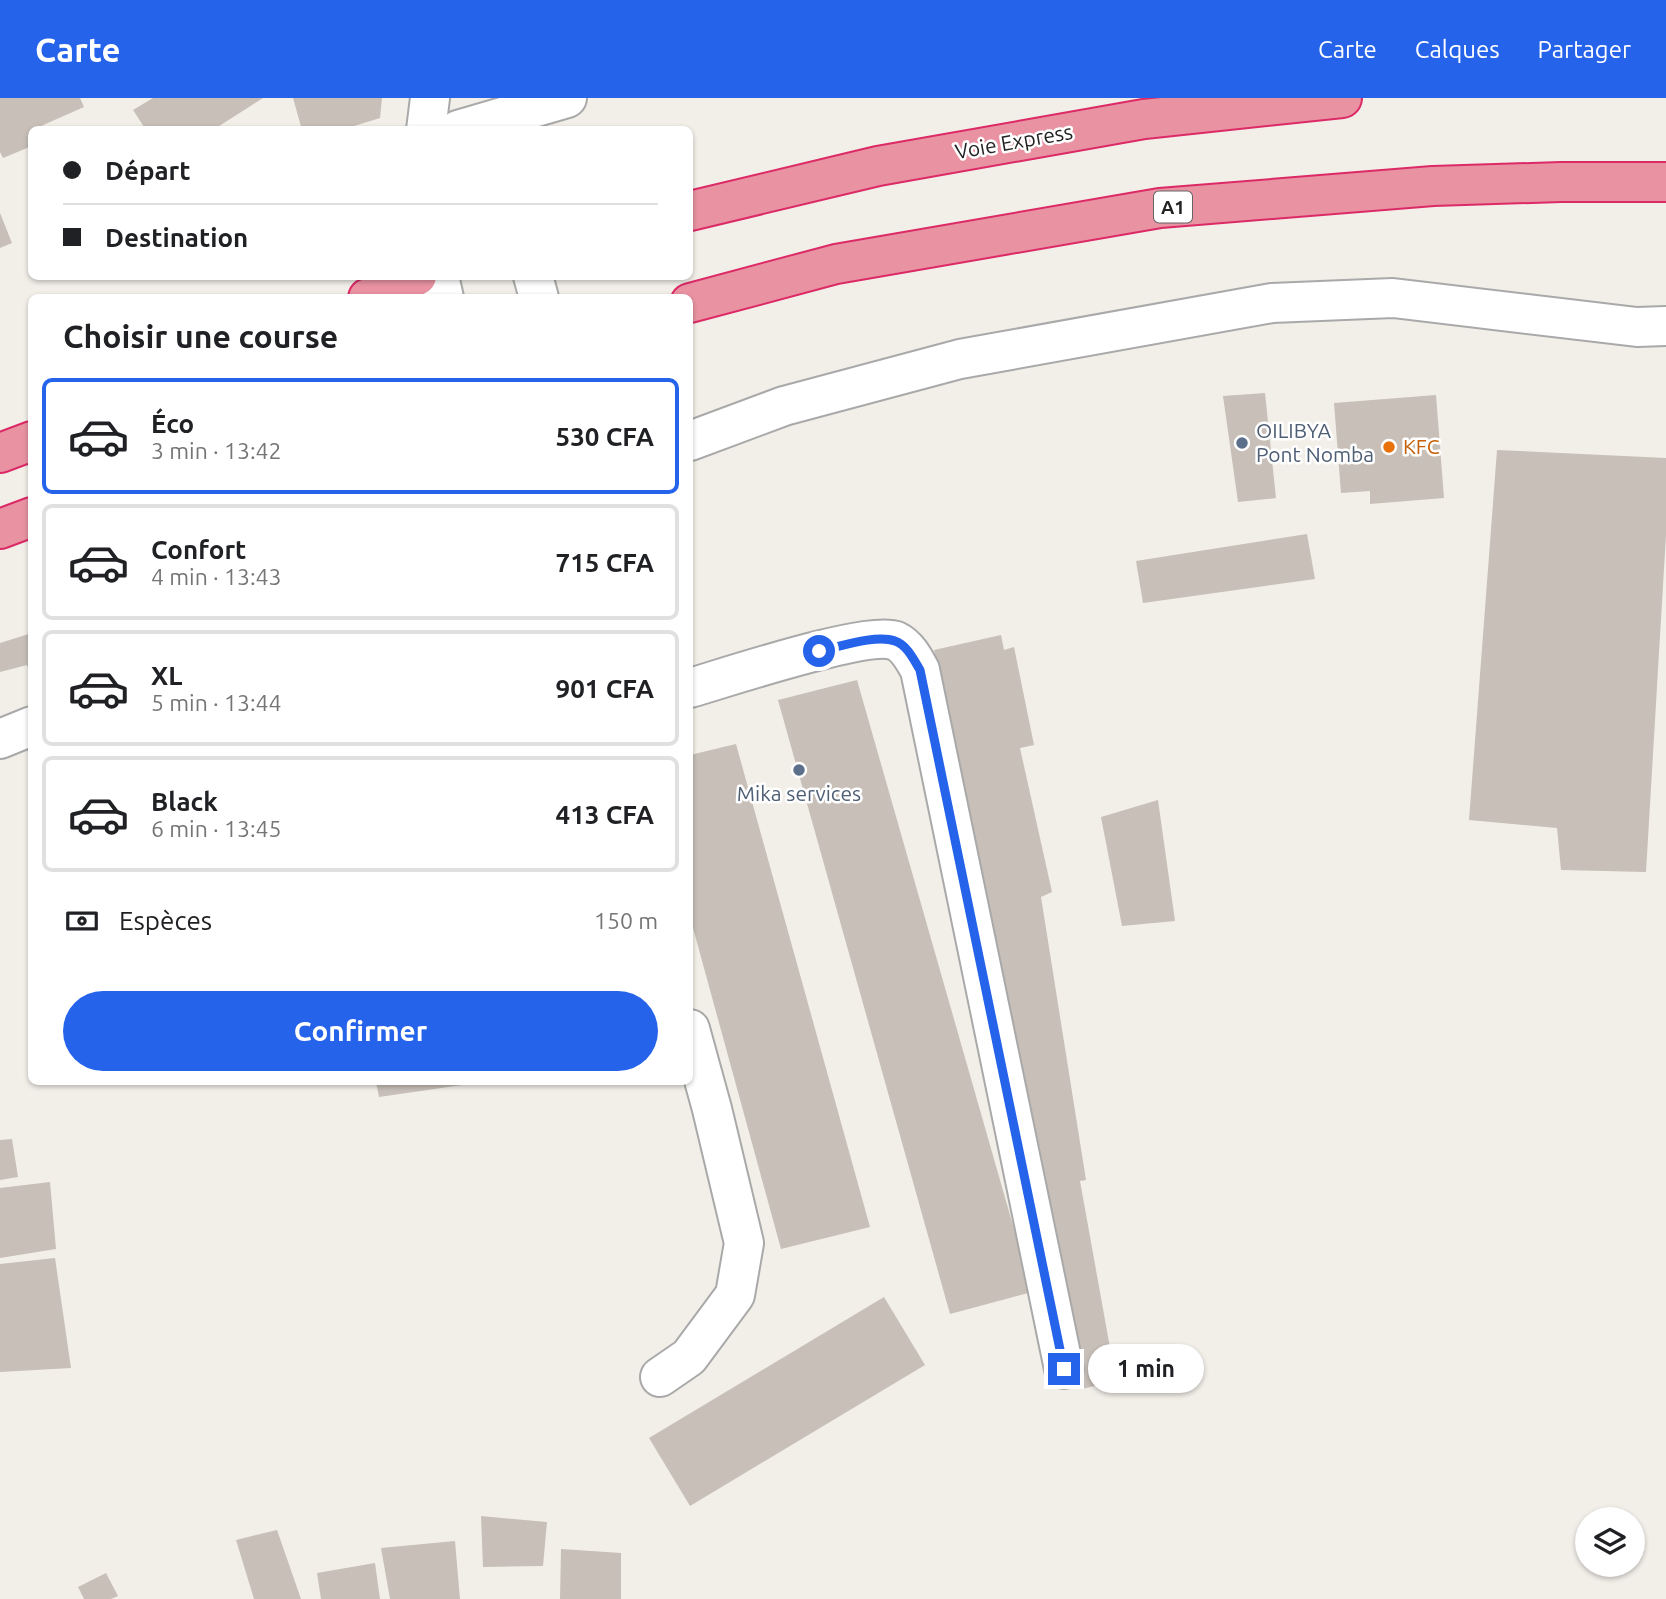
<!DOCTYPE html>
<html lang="fr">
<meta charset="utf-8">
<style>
body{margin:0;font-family:Ubuntu,sans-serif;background:#f6f6f6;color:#202124;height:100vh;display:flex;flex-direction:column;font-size:26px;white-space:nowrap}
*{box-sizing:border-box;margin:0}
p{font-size:23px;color:#757577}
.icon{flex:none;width:38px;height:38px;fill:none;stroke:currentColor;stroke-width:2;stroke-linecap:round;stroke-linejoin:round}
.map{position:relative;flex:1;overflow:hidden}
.panel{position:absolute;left:28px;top:196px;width:665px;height:791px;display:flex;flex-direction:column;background:#fff;border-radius:10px;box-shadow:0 2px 5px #0004}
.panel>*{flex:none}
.banner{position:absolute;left:28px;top:28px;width:665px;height:154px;border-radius:10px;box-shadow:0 2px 5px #0004;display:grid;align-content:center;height:154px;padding:0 35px;background:#fff}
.fabs{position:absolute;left:1575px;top:1409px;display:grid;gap:14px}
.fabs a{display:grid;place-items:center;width:70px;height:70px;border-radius:50%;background:#fff;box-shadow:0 2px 5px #0004;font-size:35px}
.end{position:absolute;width:32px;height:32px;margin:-16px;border:9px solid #2563eb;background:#fff;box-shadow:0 0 0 4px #fff}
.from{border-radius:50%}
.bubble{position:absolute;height:49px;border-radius:24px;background:#fff;box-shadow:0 2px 5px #0004;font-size:23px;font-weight:600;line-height:49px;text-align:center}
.banner b{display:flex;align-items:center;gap:24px;height:66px;font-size:26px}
.banner b+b{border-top:2px solid #e0e0e0}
.banner i{width:18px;height:18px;background:#202124}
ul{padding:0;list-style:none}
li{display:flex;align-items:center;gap:21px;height:116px;margin:0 14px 10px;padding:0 21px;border:4px solid #e0e0e0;border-radius:10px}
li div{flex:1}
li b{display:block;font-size:26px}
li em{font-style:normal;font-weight:600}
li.selected{border-color:#2563eb}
li>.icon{width:63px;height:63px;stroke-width:1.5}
h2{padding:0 35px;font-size:32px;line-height:84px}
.pay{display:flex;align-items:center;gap:18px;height:77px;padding:0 35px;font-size:26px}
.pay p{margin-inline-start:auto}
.cta{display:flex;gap:14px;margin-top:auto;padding:14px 35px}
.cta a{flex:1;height:80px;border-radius:42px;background:#2563eb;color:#fff;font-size:28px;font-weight:600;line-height:80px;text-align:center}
header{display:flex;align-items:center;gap:42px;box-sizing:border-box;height:98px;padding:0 35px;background:#2563eb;color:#fff}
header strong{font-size:33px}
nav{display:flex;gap:38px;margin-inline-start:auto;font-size:24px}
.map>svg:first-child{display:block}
</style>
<header>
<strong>Carte</strong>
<nav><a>Carte</a><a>Calques</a><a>Partager</a></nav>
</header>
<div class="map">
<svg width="1666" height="1501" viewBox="0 0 1666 1501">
<rect width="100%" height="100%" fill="#f2efe9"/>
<g fill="#c7bfb8">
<path d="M0,0h80l4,9 -52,23v16l-29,12 -3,-6z"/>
<path d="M153,0h110l-50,32h-67l-13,-20z"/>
<path d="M293,0h89l-2,20 -39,12h-39z"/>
<path d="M0,115l12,30 -12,5z"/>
<path d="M1265,295l11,105 -38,4 -15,-106z"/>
<path d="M1436,297l8,103 -74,6v-13l-29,2 -7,-90z"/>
<path d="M1497,352l169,8v77l-20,337 -85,-2 -4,-42 -88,-8z"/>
<path d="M1307,436l8,45 -172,24 -7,-42z"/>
<path d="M32,535v44l-5,-12 -27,7v-29z"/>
<path d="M1001,537l3,15 10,-3 20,98 -14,3 32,144 -11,5 45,283 -6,1 36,200 -34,8 -148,-739z"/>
<path d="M857,582l175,612 -82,22 -172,-614z"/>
<path d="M736,646l134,483 -89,22 -91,-332v-162z"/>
<path d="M1158,702l17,121 -53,5 -21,-109z"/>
<path d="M376,984h100v1l-97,14z"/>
<path d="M12,1041l6,38 -18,3v-40z"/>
<path d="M50,1084l6,67 -56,9v-70z"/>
<path d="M55,1160l16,110 -71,4v-108z"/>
<path d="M884,1199l41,68 -235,141 -41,-68z"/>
<path d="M481,1418l66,6 -4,44 -60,1z"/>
<path d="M277,1432l24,69h-47l-18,-59z"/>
<path d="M455,1443l5,58h-70l-9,-51z"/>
<path d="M561,1451l60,4v46h-61z"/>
<path d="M375,1465l5,36h-59l-4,-26z"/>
<path d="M106,1475l12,23 -7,3h-27l-6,-12z"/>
</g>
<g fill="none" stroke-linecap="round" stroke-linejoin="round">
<defs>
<g id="minor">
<path d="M426,32l4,-32"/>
<path d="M458,32l109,-32"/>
<path d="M439,178l5,22"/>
<path d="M533,178l6,22"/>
<path d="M690,343l94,-35 176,-47 312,-56 121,-5 244,29 29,-1"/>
<path d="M690,590c35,-10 178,-58 206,-47 11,5 18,18 24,29l144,699"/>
<path d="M0,641l32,-13"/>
<path d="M660,1279l29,-20 46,-62 9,-52 -32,-134 -22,-80"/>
</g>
<g id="highway">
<path d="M690,113l188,-45 266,-47 198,-21"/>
<path d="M368,200l49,-22"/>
<path d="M690,205l146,-39 324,-56 273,-22 128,-4h105"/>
<path d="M0,355l32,-12"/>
<path d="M0,431l32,-12"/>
</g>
</defs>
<use href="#minor" stroke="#a9a9a9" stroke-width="42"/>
<use href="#highway" stroke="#dc2a67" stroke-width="42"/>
<use href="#minor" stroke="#fff" stroke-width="38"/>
<use href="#highway" stroke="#e892a2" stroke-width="38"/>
</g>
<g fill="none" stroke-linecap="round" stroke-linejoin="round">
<path stroke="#2563eb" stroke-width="9" d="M819,553c20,-4 57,-17 76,-10 12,4 19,19 25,29l144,699"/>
</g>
<g fill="#5c6f8a" stroke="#fff" stroke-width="2.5">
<circle cx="1242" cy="345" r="7"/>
<circle cx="799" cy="672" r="7"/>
</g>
<circle fill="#e8710a" stroke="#fff" stroke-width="2.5" cx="1389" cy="349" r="7"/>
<g text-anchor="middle" stroke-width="5" stroke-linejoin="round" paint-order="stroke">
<rect fill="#fff" stroke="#646464" stroke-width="2" x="1154" y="93.5" width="38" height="31" rx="5"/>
<g font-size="19" font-weight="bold" fill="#222">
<text x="1173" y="116">A1</text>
</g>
<g font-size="21" fill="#222" stroke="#fff">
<text transform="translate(1014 44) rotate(-10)" y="7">Voie Express</text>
</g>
<g font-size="21" fill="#4e5e75" stroke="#fff" text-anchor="start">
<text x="1256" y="340">OILIBYA<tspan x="1256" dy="24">Pont Nomba</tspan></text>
<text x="799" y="703" text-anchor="middle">Mika services</text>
</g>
<g font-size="21" fill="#c56008" stroke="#fff" text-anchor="start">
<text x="1403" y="356">KFC</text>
</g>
</g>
</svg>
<div class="fabs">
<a><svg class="icon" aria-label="layers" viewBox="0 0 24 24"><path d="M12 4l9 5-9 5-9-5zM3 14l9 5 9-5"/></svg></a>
</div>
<i class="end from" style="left:819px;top:553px"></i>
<i class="end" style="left:1064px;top:1271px"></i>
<div class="bubble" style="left:1088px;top:1246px;width:116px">1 min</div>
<div class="banner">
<b><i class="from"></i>Départ</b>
<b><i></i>Destination</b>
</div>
<section class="panel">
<h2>Choisir une course</h2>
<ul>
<li class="selected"><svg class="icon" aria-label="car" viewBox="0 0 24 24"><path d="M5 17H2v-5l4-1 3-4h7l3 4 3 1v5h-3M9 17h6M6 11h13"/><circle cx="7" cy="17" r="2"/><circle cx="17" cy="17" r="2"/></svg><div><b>Éco</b><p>3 min · 13:42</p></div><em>530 CFA</em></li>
<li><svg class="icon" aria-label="car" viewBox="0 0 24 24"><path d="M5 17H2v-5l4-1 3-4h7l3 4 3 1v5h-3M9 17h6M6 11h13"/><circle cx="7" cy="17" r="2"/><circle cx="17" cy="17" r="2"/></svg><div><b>Confort</b><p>4 min · 13:43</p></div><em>715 CFA</em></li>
<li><svg class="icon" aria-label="car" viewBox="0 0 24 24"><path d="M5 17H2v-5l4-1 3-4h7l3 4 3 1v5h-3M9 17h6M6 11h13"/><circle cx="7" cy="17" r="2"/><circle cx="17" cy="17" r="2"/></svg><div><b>XL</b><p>5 min · 13:44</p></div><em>901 CFA</em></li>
<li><svg class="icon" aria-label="car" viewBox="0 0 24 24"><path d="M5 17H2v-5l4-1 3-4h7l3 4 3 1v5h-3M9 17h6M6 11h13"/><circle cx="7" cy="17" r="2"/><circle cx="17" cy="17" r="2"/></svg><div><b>Black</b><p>6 min · 13:45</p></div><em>413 CFA</em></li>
</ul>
<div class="pay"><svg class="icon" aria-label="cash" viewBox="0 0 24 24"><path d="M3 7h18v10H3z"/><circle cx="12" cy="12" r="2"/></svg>Espèces<p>150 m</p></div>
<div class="cta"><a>Confirmer</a></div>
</section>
</div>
